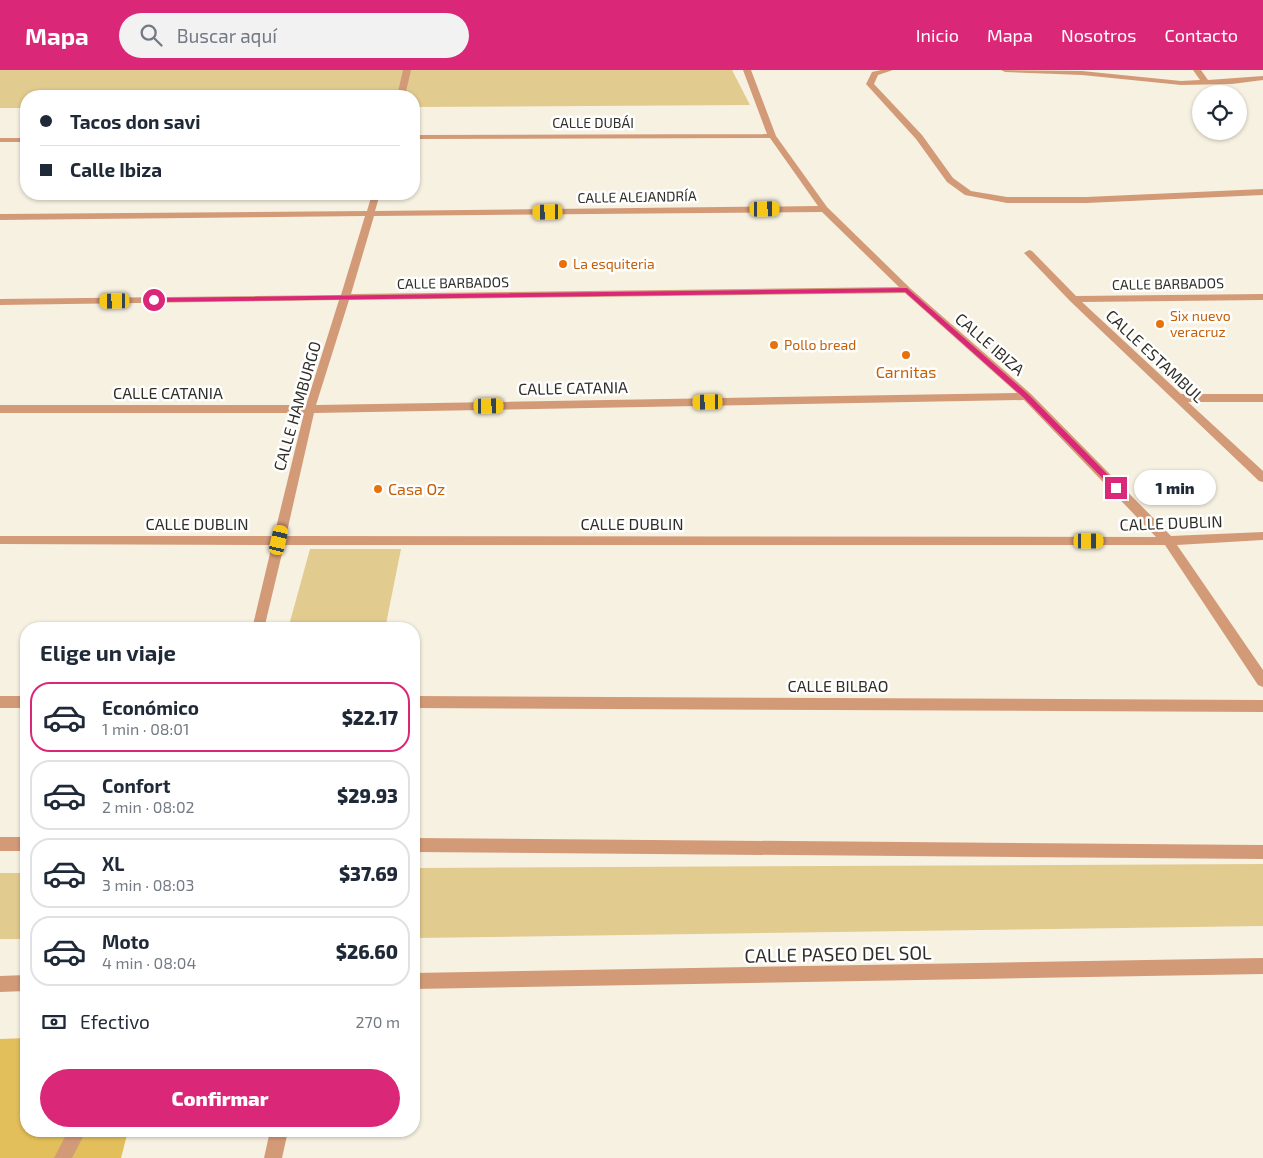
<!DOCTYPE html>
<html lang="es">
<meta charset="utf-8">
<style>
body{margin:0;font-family:"Exo 2",sans-serif;background:#f2f2f3;color:#1f2937;height:100vh;display:flex;flex-direction:column;font-size:19px;white-space:nowrap}
*{box-sizing:border-box;margin:0}
p{font-size:16px;color:#747a83}
.icon{flex:none;width:28px;height:28px;fill:none;stroke:currentColor;stroke-width:2;stroke-linecap:round;stroke-linejoin:round}
.map{position:relative;flex:1;overflow:hidden}
.side{position:absolute;left:20px;top:552px;width:400px;height:515px;display:flex;flex-direction:column;background:#fff;border-radius:20px;box-shadow:0 1px 4px #0004}
.side>*{flex:none}
.top-card{position:absolute;left:20px;top:20px;width:400px;height:110px;border-radius:20px;box-shadow:0 1px 4px #0004;display:grid;align-content:center;height:110px;padding:0 20px;background:#fff}
.controls{position:absolute;left:1192px;top:15px;display:grid;gap:10px}
.controls a{display:grid;place-items:center;width:55px;height:55px;border-radius:50%;background:#fff;box-shadow:0 1px 4px #0004;font-size:25px}
.end{position:absolute;width:22px;height:22px;margin:-11px;border:6px solid #db2777;background:#fff;box-shadow:0 0 0 2px #fff}
.from{border-radius:50%}
.bubble{position:absolute;height:35px;border-radius:18px;background:#fff;box-shadow:0 1px 4px #0004;font-size:16px;font-weight:800;line-height:35px;text-align:center}
.car{position:absolute;width:15px;height:30px;margin:-15px -8px;border-radius:6px;box-shadow:0 0 4px 1px #0007;background:linear-gradient(#f5c518 24%,#345 0 40%,#f5c518 0 76%,#345 0 86%,#f5c518 0)}
.top-card b{display:flex;align-items:center;gap:18px;height:48px;font-size:19px}
.top-card b+b{border-top:1px solid #e0e1e3}
.top-card i{width:12px;height:12px;background:#1f2937}
ul{padding:0;list-style:none}
li{display:flex;align-items:center;gap:15px;height:70px;margin:0 10px 8px;padding:0 10px;border:2px solid #e0e1e3;border-radius:20px}
li div{flex:1}
li b{display:block;font-size:19px}
li em{font-style:normal;font-weight:800}
li.selected{border-color:#db2777}
li>.icon{width:45px;height:45px;stroke-width:1.5}
h2{padding:0 20px;font-size:22px;line-height:60px}
.pay{display:flex;align-items:center;gap:12px;height:55px;padding:0 20px;font-size:19px}
.pay p{margin-inline-start:auto}
.cta{display:flex;gap:10px;margin-top:auto;padding:10px 20px}
.cta a{flex:1;height:58px;border-radius:30px;background:#db2777;color:#fff;font-size:20px;font-weight:800;line-height:58px;text-align:center}
header{display:flex;align-items:center;gap:30px;box-sizing:border-box;height:70px;padding:0 25px;background:#db2777;color:#fff}
header strong{font-size:24px}
nav{display:flex;gap:28px;margin-inline-start:auto;font-size:18px}
.search{width:350px;height:45px;background:#f2f2f3;display:flex;align-items:center;gap:12px;box-sizing:border-box;padding:0 18px;border-radius:28px;color:#747a83;font-size:19px}
.map>svg:first-child{display:block}
</style>
<header>
<strong>Mapa</strong>
<div class="search"><svg class="icon" aria-label="search" viewBox="0 0 24 24"><circle cx="10" cy="10" r="6"/><path d="M15 15l6 6"/></svg>Buscar aquí</div>
<nav><a>Inicio</a><a>Mapa</a><a>Nosotros</a><a>Contacto</a></nav>
</header>
<div class="map">
<svg width="1263" height="1088" viewBox="0 0 1263 1088">
<rect width="100%" height="100%" fill="#f7f1e1"/>
<g fill="#e2cb8f">
<path d="M0,0h732l18,35 -336,2v-11h-388v12h-26z"/>
<path d="M310,479h91l-16,80h-97z"/>
<path d="M1263,794v62l-849,12v-67l4,-3z"/>
<rect x="0" y="803" width="26" height="66"/>
</g>
<path fill="#e2bf5a" d="M26,968v93h102l-7,27h-121v-119z"/>
<g fill="none" stroke-linecap="round" stroke-linejoin="round">
<g fill="#d39a78" fill-rule="evenodd">
<path d="M403,0h8l-6,26h-8z"/>
<path d="M743,0h8l25,66 51,71 83,81 121,106 140,142 92,-4v8l-86,5 86,125v17l-5,-2 -93,-140h-881l-20,84h-12l20,-84 -272,-1v-8h274l30,-123h-304v-8h306l33,-105 -339,5v-6l341,-4 24,-79 -365,4v-6l367,-3 5,-17h8l-5,17 443,-5 -48,-68 -356,1v-4l353,-1zM822,142l77,75 -548,7 23,-78zM905,223l112,100 -701,12 33,-105zM1024,330l132,137 -870,-1 28,-123z"/>
<path d="M881,0h12l-15,5 -4,9 48,51 31,43 18,13 36,6h79l177,-8v6l-177,8h-79l-42,-8 -18,-13 -31,-43 -50,-55 6,-12z"/>
<path d="M1001,0l81,1 99,10 19,-1 -7,-10h8l7,10 55,-4v4l-31,4 -51,1 -99,-10 -77,-3z"/>
<rect x="0" y="68" width="26" height="4"/>
<path d="M1029,180l3,1 44,45 187,-2v6l-181,2 99,92h82v8h-75l75,69v11l-4,-1 -189,-180 -44,-46 -2,-2z"/>
<rect x="0" y="626" width="26" height="12"/>
<path d="M414,626l849,4v12l-849,-4z"/>
<path d="M68,1061h18l-14,27h-18z"/>
<path d="M270,1061h18l-6,27h-18z"/>
</g>
<g fill="#d39a78" fill-rule="evenodd">
<rect x="0" y="767" width="26" height="14"/>
<path d="M414,768l849,7v14l-849,-7z"/>
<path d="M1263,888v16l-849,15v-16z"/>
<path d="M26,905v16l-26,1v-16z"/>
</g>
</g>
<path fill="#db2777" d="M907,218l122,107 90,91v4h-5l-90,-92 -119,-106 -751,10 -4,-2 4,-2z"/>
<g fill="#e8710a" stroke="#fff" stroke-width="2">
<circle cx="563" cy="194" r="5"/>
<circle cx="1160" cy="254" r="5"/>
<circle cx="774" cy="275" r="5"/>
<circle cx="906" cy="285" r="5"/>
<circle cx="378" cy="419" r="5"/>
</g>
<g text-anchor="middle" stroke-width="5" stroke-linejoin="round" paint-order="stroke">
<g font-size="14" fill="#302e28" stroke="#fff">
<text x="593" y="58">CALLE DUBÁI</text>
<text transform="translate(637 127) rotate(-1)" y="5">CALLE ALEJANDRÍA</text>
<text transform="translate(453 213) rotate(-1)" y="5">CALLE BARBADOS</text>
<text transform="translate(1168 214) rotate(-1)" y="5">CALLE BARBADOS</text>
</g>
<g font-size="14" fill="#c56008" stroke="#fff" text-anchor="start">
<text x="573" y="199">La esquiteria</text>
<text x="1170" y="251">Six nuevo<tspan x="1170" dy="16">veracruz</tspan></text>
<text x="784" y="280">Pollo bread</text>
</g>
<g font-size="16" fill="#302e28" stroke="#fff">
<text transform="translate(990 274) rotate(41)" y="6">CALLE IBIZA</text>
<text transform="translate(1155 286) rotate(43)" y="6">CALLE ESTAMBUL</text>
<text transform="translate(573 318) rotate(-1)" y="6">CALLE CATANIA</text>
<text x="168" y="329">CALLE CATANIA</text>
<text transform="translate(297 336) rotate(-74)" y="6">CALLE HAMBURGO</text>
<text transform="translate(1171 453) rotate(-2)" y="6">CALLE DUBLIN</text>
<text x="197" y="460">CALLE DUBLIN</text>
<text x="632" y="460">CALLE DUBLIN</text>
<text x="838" y="622">CALLE BILBAO</text>
</g>
<g font-size="16" fill="#c56008" stroke="#fff">
<text x="906" y="308">Carnitas</text>
<text x="388" y="425" text-anchor="start">Casa Oz</text>
</g>
<g font-size="19" fill="#302e28" stroke="#fff">
<text transform="translate(838 884) rotate(-1)" y="7">CALLE PASEO DEL SOL</text>
</g>
</g>
</svg>
<div class="controls">
<a><svg class="icon" aria-label="locate" viewBox="0 0 24 24"><circle cx="12" cy="12" r="6"/><path d="M12 2v4M12 18v4M2 12h4M18 12h4"/></svg></a>
</div>
<i class="end from" style="left:154px;top:230px"></i>
<i class="end" style="left:1116px;top:418px"></i>
<div class="bubble" style="left:1134px;top:400px;width:82px">1 min</div>
<i class="car" style="left:765px;top:139px;rotate:89deg"></i>
<i class="car" style="left:548px;top:142px;rotate:269deg"></i>
<i class="car" style="left:115px;top:231px;rotate:269deg"></i>
<i class="car" style="left:708px;top:332px;rotate:269deg"></i>
<i class="car" style="left:489px;top:336px;rotate:89deg"></i>
<i class="car" style="left:279px;top:470px;rotate:13deg"></i>
<i class="car" style="left:1089px;top:471px;rotate:90deg"></i>
<div class="top-card">
<b><i class="from"></i>Tacos don savi</b>
<b><i></i>Calle Ibiza</b>
</div>
<section class="side">
<h2>Elige un viaje</h2>
<ul>
<li class="selected"><svg class="icon" aria-label="car" viewBox="0 0 24 24"><path d="M5 17H2v-5l4-1 3-4h7l3 4 3 1v5h-3M9 17h6M6 11h13"/><circle cx="7" cy="17" r="2"/><circle cx="17" cy="17" r="2"/></svg><div><b>Económico</b><p>1 min · 08:01</p></div><em>$22.17</em></li>
<li><svg class="icon" aria-label="car" viewBox="0 0 24 24"><path d="M5 17H2v-5l4-1 3-4h7l3 4 3 1v5h-3M9 17h6M6 11h13"/><circle cx="7" cy="17" r="2"/><circle cx="17" cy="17" r="2"/></svg><div><b>Confort</b><p>2 min · 08:02</p></div><em>$29.93</em></li>
<li><svg class="icon" aria-label="car" viewBox="0 0 24 24"><path d="M5 17H2v-5l4-1 3-4h7l3 4 3 1v5h-3M9 17h6M6 11h13"/><circle cx="7" cy="17" r="2"/><circle cx="17" cy="17" r="2"/></svg><div><b>XL</b><p>3 min · 08:03</p></div><em>$37.69</em></li>
<li><svg class="icon" aria-label="car" viewBox="0 0 24 24"><path d="M5 17H2v-5l4-1 3-4h7l3 4 3 1v5h-3M9 17h6M6 11h13"/><circle cx="7" cy="17" r="2"/><circle cx="17" cy="17" r="2"/></svg><div><b>Moto</b><p>4 min · 08:04</p></div><em>$26.60</em></li>
</ul>
<div class="pay"><svg class="icon" aria-label="cash" viewBox="0 0 24 24"><path d="M3 7h18v10H3z"/><circle cx="12" cy="12" r="2"/></svg>Efectivo<p>270 m</p></div>
<div class="cta"><a>Confirmar</a></div>
</section>
</div>
